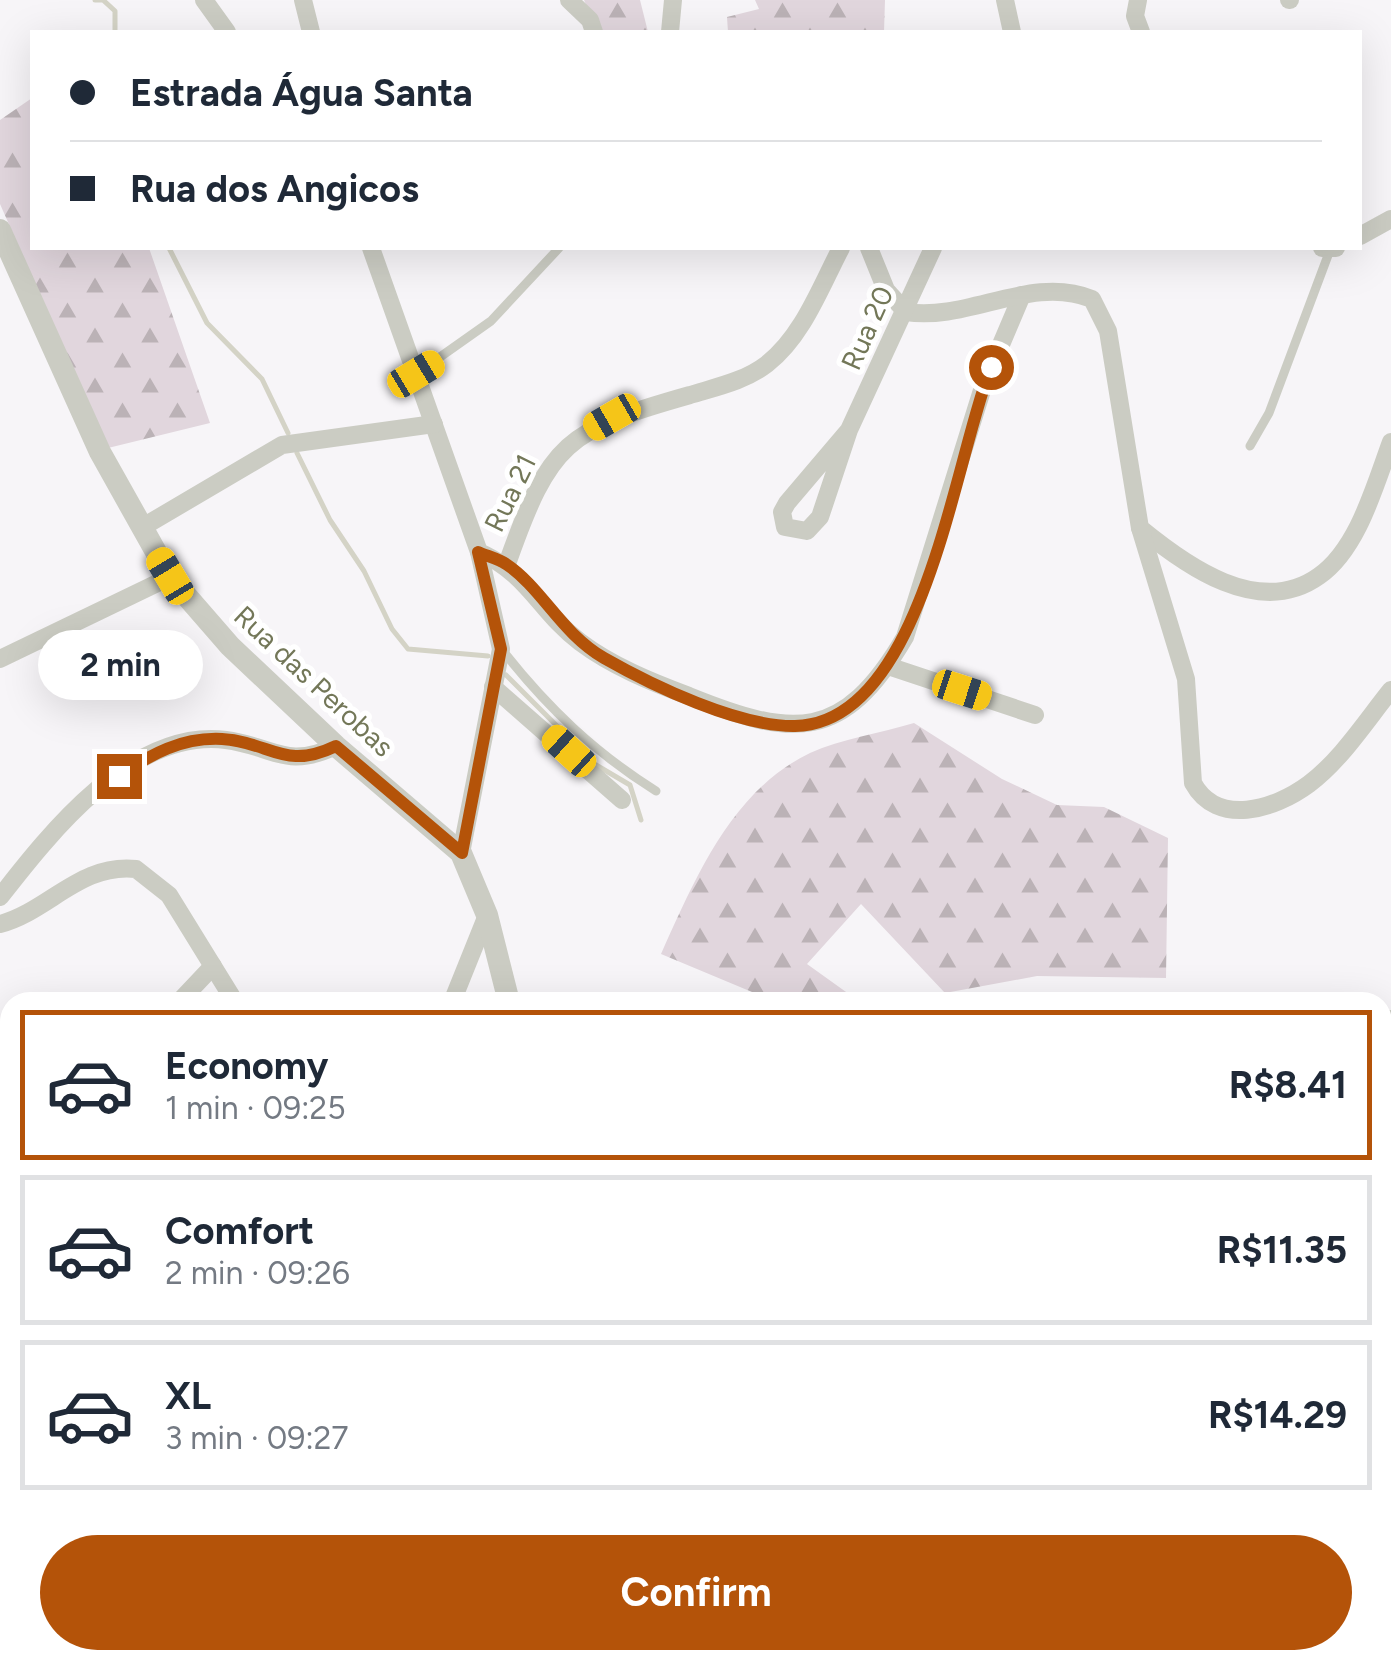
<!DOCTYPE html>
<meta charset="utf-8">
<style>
body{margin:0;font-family:Figtree,sans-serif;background:#f6f6f7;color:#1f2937;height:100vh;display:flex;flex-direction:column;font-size:38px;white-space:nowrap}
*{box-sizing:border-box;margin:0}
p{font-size:32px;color:#747a83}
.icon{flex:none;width:55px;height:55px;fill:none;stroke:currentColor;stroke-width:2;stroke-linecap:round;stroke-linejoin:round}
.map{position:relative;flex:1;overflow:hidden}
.side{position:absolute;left:0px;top:992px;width:1392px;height:678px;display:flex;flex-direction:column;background:#fff;border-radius:30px 30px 0 0;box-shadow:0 10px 40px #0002}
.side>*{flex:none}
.hud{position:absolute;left:30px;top:30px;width:1332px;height:220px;border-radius:0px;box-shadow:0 10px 40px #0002;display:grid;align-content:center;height:220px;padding:0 40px;background:#fff}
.end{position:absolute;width:45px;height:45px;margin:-22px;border:12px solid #b45309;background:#fff;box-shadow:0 0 0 5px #fff}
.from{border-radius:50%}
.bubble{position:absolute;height:70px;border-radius:35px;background:#fff;box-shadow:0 10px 40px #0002;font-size:32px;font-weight:700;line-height:70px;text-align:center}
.car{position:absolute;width:30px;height:60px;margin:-30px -15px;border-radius:12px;box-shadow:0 0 8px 2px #0007;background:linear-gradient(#f5c518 24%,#345 0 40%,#f5c518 0 76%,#345 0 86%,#f5c518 0)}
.hud b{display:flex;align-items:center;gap:35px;height:95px;font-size:38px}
.hud b+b{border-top:2px solid #e0e1e3}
.hud i{width:25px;height:25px;background:#1f2937}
ul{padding:18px 0 0;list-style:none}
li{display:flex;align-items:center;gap:30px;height:150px;margin:0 20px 15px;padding:0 20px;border:5px solid #e0e1e3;border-radius:0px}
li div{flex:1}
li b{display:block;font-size:38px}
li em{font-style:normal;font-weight:700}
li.selected{border-color:#b45309}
li>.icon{width:90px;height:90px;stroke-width:1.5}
.button{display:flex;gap:20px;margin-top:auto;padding:20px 40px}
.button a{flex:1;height:115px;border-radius:60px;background:#b45309;color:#fff;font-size:40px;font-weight:700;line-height:115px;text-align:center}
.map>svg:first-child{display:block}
</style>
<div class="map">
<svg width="1391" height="1669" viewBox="0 0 1391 1669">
<defs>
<pattern id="forest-firs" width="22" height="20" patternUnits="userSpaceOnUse" patternTransform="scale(2.5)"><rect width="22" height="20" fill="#e1d6dd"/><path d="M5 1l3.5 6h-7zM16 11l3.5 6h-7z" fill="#bbb2b6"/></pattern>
</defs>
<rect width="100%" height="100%" fill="#f7f5f8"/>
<g fill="url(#forest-firs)">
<path d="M584,0h56l8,32h-50z"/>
<path d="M755,0h130l-1,32h-156l-1,-15 32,-8z"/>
<path d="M32,98v150h117l61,175 -102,25 -108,-244v-84z"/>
<path d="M914,723l88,56 55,26 47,2 64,31 -2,140 -129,-2 -92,17 -84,-89 -54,60 53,38h-84l-115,-48c34,-75 70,-163 149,-201 31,-14 71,-20 104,-30z"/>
<path d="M551,1660h280l10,9h-293z"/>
</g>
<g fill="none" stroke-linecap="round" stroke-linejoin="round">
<g stroke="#d4d3c6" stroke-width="5">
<path d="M95,0h8l12,11v21"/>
<path d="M169,248l38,75 55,56 26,54"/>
<path d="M297,453l33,67 34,51 28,58 16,20 80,7"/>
<path d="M506,675l90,90 34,20 11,35"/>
</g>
<g stroke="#cbccc3" stroke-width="9">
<path d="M416,374l75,-53 68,-73"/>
<path d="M1250,446l19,-33 61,-163"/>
<path d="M503,651c45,57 91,101 153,140"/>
<path d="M97,1669l12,-9"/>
<path d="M349,1669l3,-9"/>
<path d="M399,1669l2,-9"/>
</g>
<g stroke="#cbccc3" stroke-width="18">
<path d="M204,0l23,32"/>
<path d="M303,0l8,32"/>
<path d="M569,0l21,20 4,12"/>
<path d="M1005,0l7,32"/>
<path d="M1138,0l-3,16 6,16"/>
<path d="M1289,0h1"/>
<path d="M670,32l3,-32"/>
<path d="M1360,236l31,-17"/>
<path d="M371,248l108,304c50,22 60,59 101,90 32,24 71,40 109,54 104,42 154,47 216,-59l78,-250 39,-92"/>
<path d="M869,248l17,42 20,22c62,10 125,-38 186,-13l16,32 32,197c45,37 119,91 179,48 39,-27 56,-91 72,-134"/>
<path d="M1322,248h14"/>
<path d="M849,430l-62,73 -5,9 3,15 22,4 13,-14 29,-87 84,-182"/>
<path d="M141,528l141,-83 152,-21"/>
<path d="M1140,528l46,151 7,104c24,44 81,27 116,1 32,-24 57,-63 82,-94"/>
<path d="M507,564c43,-122 59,-134 183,-169 26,-8 55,-14 77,-31 36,-28 54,-78 74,-116"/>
<path d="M0,659l170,-82"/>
<path d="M888,666l147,49"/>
<path d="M493,687l129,113"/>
<path d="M461,853l40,-204 -22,-97"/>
<path d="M0,897c50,-64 132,-169 226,-157 47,6 60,30 110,6"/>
<path d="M0,924c49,-13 80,-61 136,-55l33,26 66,107"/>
<path d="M179,1002l34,-36"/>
<path d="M452,1002l35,-87"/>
<path d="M1382,1192l9,10"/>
<path d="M0,1213l10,-12"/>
<path d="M0,1419l10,-5"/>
<path d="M867,1660l14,9"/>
<path d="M1155,1660l8,9"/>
<path d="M1372,1660l7,9"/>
</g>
<g stroke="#cbccc3" stroke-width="22">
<path d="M0,230l100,222 70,125 60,69 106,100 125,107 26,62 22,87"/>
<path d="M1382,1030l9,-9"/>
<path d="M514,1669l3,-9"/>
</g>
</g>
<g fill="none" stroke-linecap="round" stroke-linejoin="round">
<path stroke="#b45309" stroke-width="12" d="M119,776c32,-22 63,-39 103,-37 49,3 62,32 114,7l126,107 39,-204 -23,-97c9,4 21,7 28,12 36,24 55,69 98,94 49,28 135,69 191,68 128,-2 159,-266 196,-359"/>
</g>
<g text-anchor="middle" stroke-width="10" stroke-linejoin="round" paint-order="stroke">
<g font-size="28" fill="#737758" stroke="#fff">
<text transform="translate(867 328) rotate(-66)" y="10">Rua 20</text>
<text transform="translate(510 493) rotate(-64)" y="10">Rua 21</text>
<text transform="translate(314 681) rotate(43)" y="10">Rua das Perobas</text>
</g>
</g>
</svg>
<i class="end from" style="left:991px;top:367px"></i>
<i class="end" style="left:119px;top:776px"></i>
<div class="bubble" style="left:38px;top:630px;width:165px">2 min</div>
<i class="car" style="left:416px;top:374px;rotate:59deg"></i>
<i class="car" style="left:612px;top:417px;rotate:240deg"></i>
<i class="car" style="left:170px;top:576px;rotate:329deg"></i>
<i class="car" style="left:962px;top:690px;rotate:108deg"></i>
<i class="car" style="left:569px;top:751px;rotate:312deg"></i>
<div class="hud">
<b><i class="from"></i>Estrada Água Santa</b>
<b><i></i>Rua dos Angicos</b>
</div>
<section class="side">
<ul>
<li class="selected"><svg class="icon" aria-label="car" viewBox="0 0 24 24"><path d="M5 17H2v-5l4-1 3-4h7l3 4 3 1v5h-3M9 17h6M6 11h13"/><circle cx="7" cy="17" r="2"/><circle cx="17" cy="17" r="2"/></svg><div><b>Economy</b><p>1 min · 09:25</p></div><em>R$8.41</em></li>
<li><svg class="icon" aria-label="car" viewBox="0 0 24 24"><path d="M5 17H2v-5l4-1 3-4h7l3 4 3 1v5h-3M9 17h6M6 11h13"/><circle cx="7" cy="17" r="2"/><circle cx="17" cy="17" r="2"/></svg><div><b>Comfort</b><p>2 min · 09:26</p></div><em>R$11.35</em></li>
<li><svg class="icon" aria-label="car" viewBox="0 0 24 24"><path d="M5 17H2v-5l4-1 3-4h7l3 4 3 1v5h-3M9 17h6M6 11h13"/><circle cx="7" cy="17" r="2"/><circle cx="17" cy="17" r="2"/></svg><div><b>XL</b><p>3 min · 09:27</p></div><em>R$14.29</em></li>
</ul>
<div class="button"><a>Confirm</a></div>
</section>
</div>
